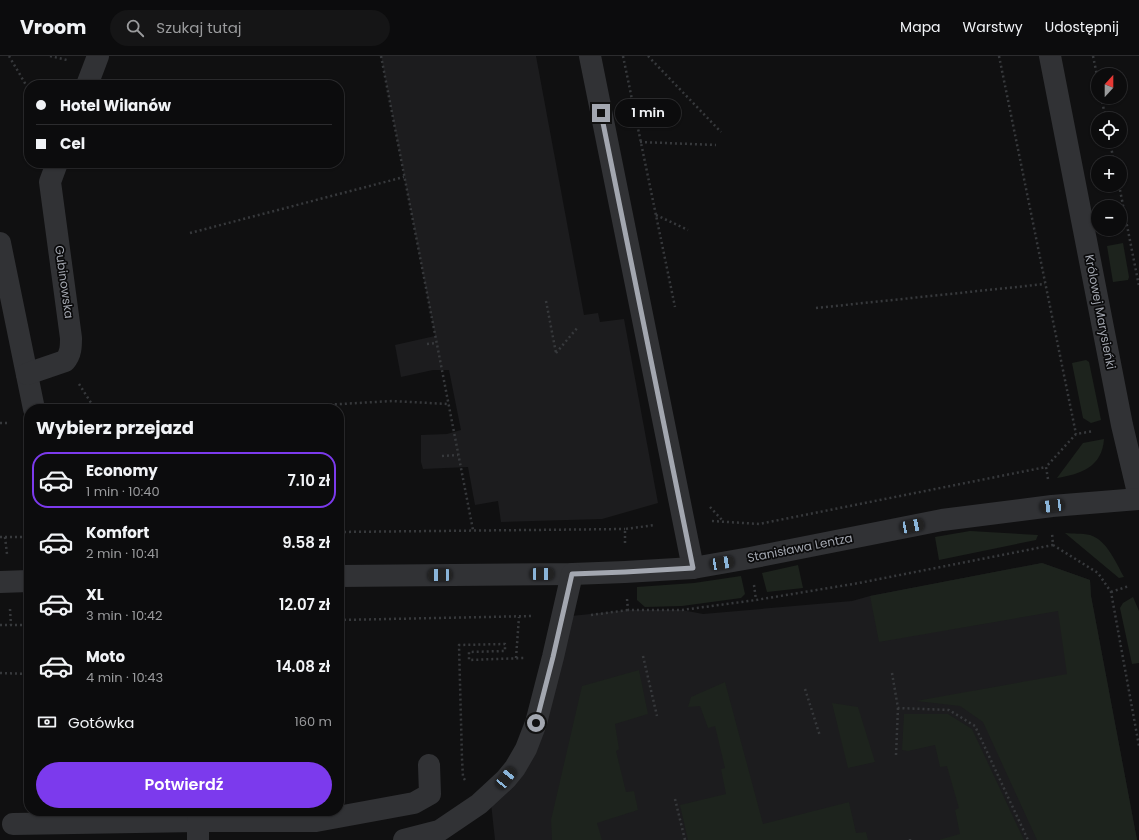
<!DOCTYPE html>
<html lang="pl">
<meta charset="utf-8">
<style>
body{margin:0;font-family:Poppins,sans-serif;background:#151516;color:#f1f3f6;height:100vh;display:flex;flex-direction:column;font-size:15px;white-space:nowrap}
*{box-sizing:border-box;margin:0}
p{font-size:13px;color:#9a9b9d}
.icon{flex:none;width:22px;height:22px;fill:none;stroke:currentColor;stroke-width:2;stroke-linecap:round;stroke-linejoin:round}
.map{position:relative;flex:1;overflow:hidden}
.side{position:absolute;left:24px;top:348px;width:320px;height:412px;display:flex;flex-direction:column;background:#0c0c0d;border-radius:16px;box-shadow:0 1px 3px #0004,0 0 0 1px #2c2c2e}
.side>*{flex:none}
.banner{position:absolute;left:24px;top:24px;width:320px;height:88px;border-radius:16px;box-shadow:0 1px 3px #0004,0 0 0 1px #2c2c2e;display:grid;align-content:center;height:88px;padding:0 12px;background:#0c0c0d}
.needle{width:26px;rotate:21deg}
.controls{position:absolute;left:1091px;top:12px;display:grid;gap:8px}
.controls a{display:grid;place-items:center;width:36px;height:36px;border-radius:50%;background:#0c0c0d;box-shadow:0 1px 3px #0004,0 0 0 1px #2c2c2e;font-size:20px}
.end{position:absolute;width:18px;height:18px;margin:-9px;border:5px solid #a3a7b0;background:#111;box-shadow:0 0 0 2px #111}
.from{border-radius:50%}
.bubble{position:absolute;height:28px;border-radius:14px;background:#0c0c0d;box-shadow:0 1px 3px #0004,0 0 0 1px #2c2c2e;font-size:13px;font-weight:600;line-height:28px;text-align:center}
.car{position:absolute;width:12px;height:24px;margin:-12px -6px;border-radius:5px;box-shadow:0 0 3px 1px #0007;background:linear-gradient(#222 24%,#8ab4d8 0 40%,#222 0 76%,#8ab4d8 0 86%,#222 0)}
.banner b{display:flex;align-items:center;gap:14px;height:38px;font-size:15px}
.banner b+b{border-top:1px solid #2c2c2e}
.banner i{width:10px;height:10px;background:#f1f3f6}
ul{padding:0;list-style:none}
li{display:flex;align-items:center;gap:12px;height:56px;margin:0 8px 6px;padding:0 4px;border:2px solid transparent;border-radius:16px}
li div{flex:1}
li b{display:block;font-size:15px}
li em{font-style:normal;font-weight:600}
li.selected{border-color:#7c3aed}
li>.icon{width:36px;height:36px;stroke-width:1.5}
h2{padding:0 12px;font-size:18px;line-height:48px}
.pay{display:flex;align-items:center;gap:10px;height:44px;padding:0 12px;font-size:15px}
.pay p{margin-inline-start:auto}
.button{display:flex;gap:8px;margin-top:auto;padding:8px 12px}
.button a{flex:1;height:46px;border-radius:24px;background:#7c3aed;color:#fff;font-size:16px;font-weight:600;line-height:46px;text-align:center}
header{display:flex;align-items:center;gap:24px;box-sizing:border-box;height:56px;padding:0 20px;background:#0c0c0d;border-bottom:1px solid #2c2c2e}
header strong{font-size:19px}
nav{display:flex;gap:22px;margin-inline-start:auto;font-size:14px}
.search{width:280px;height:36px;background:#151516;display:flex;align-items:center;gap:10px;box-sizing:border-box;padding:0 14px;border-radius:22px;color:#9a9b9d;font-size:15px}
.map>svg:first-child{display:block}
</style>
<header>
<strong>Vroom</strong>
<div class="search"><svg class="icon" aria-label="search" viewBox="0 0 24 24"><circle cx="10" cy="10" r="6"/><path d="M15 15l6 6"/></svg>Szukaj tutaj</div>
<nav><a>Mapa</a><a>Warstwy</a><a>Udostępnij</a></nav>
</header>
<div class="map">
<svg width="1139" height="784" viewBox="0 0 1139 784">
<rect width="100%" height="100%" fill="#101011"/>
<g fill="#1c1c1e">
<path d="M381,0h155l48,259 14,-2 2,9 24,-3 34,184 -56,16 -101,3 -3,-21 -23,4 -7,-38 -45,2 -2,-7v-27l26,-1 14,-4 -12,-60h-16l-32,7 -6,-32 40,-9z"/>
<path d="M1042,507l48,17 1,16 46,244h-642l-5,-46 16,-15 56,-162 66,-7h54l21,4 149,-13 18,-5z"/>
</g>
<g fill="#1d231d">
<path d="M1123,187l6,34 -1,3 -15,2 -6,-36z"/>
<path d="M1086,304l3,2 12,58 -10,3 -8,-5 -11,-55z"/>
<path d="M1104,383c-2,28 -23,35 -47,39l26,-35z"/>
<path d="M970,475l68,4 -2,5 -97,20 -4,-23z"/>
<path d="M1065,477c8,1 17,0 25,2 17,5 26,28 34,42l-5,1z"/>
<path d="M1042,507l48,17 1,16 46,244h-100l-54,-118 -23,-16 -44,-5 151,-27 -9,-63 -179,31 -9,-46z"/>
<path d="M798,509l5,23 -36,4 -5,-19z"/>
<path d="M741,520l4,18 -4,4 -59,8 -37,1 -8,-7v-13l57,-4z"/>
<path d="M1133,541l6,14v52l-7,1 -12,-56 3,-5z"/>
<path d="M639,614l9,44 -33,10 4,25 -3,2 10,41 8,-1 4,19 -41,13 5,17h-50l-1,-20 31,-134z"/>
<path d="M725,626l38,142 86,-22 7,31 10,-1 2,8h-180l-8,-35 46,-11 -5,-25 4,-1 -10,-42 -7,2 -8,-22 -12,1 3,-10z"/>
<path d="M832,647l26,4 17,55 -27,6z"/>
<path d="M904,658h44l24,15 52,111h-85l21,-6 -5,-24 4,-2 -12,-42 -7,1 -5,-22 -27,6 -6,-1z"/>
</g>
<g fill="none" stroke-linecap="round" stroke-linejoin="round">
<g stroke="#37393c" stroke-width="2.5" stroke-dasharray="2 3" stroke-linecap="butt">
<path d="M9,0l20,34"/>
<path d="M50,0l17,4"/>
<path d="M381,0l92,474"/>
<path d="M623,0l52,251"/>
<path d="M648,0l73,76"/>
<path d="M999,0l77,378"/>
<path d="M1093,0l5,24"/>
<path d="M1101,41l5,22"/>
<path d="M1110,85l4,22"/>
<path d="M640,86l76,3"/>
<path d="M1119,129l20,101"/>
<path d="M656,159l32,15"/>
<path d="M190,177l214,-56"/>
<path d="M546,245l10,52"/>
<path d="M816,252l229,-24"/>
<path d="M427,288l9,-1"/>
<path d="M556,297l22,-26"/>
<path d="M79,328l16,25"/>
<path d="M255,353l137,-8 56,3"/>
<path d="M0,367h9"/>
<path d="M442,400l16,-1"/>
<path d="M1048,423l-2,-12 30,-33 18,-3"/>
<path d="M710,451l13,14"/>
<path d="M712,465l47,3 287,-57"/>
<path d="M339,476l286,-3"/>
<path d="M0,481h29"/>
<path d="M5,481l2,17"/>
<path d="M625,487v-14l30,-4"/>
<path d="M1053,489l45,28 13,19 28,154"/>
<path d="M754,529l2,15"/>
<path d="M1111,536l18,-6"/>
<path d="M627,543l1,11h54l74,-10 103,-17 194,-38 -1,-12"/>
<path d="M10,553l1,16"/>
<path d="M591,559l37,-5"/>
<path d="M339,564l195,-4"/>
<path d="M0,569h29"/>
<path d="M643,600l14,60"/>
<path d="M516,602l3,-41"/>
<path d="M0,617l29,1"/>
<path d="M892,617l6,35 51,2 26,16 53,114"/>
<path d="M805,633l15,47"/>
<path d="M896,699l2,-47"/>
<path d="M465,724l-2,-3 -1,-18 -3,-114 46,-1v7l-36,1v8l55,-2"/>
<path d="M675,743l10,41"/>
<path d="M910,783v1"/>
</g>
<g stroke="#313235" stroke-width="22">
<path d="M590,0l103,512"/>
<path d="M1050,0l72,369 17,72"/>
<path d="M87,29l11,-29"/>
<path d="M0,187l34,166"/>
<path d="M27,318l38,-13c6,-7 6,-15 6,-23l-21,-156 7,-19"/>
<path d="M339,520l233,-2 53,-2 68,-4 57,-10 192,-38 110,-14 87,-7"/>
<path d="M0,526l29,-1"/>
<path d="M13,768l185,-3"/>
<path d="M198,784v-19h118l98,-18 16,-9 -1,-29"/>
<path d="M404,784l35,-9 40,-27 27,-25 9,-11 11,-19 10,-26 17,-66 19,-83"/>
</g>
</g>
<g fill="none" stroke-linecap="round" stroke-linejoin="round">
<path stroke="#a3a7b0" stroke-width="5" d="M536,667l17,-66 19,-83 53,-2 68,-4 -92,-455"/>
</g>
<g text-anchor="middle" stroke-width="3.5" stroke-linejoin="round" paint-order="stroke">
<g font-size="12" fill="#a3a7b0" stroke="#0b0b0c">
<text transform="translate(64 226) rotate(82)" y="4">Gubinowska</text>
<text transform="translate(1100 256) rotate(79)" y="4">Królowej Marysieńki</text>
<text transform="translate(800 492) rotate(-11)" y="4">Stanisława Lentza</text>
</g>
</g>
</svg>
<div class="controls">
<a><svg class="needle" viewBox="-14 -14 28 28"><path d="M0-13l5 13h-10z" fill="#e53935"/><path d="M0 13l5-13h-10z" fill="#9a9b9d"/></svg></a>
<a><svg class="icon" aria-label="locate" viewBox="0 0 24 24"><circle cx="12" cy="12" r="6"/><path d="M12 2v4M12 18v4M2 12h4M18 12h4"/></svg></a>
<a>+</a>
<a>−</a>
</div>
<i class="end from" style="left:536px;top:667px"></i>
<i class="end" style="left:601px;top:57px"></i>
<div class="bubble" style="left:615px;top:43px;width:66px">1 min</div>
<i class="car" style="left:1052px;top:450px;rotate:263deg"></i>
<i class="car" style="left:912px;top:470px;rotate:79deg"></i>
<i class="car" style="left:722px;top:507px;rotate:81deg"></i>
<i class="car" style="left:542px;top:518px;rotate:89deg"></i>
<i class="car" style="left:440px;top:519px;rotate:269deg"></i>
<i class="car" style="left:506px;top:722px;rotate:39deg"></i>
<div class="banner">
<b><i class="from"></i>Hotel Wilanów</b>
<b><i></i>Cel</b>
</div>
<section class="side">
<h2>Wybierz przejazd</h2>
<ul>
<li class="selected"><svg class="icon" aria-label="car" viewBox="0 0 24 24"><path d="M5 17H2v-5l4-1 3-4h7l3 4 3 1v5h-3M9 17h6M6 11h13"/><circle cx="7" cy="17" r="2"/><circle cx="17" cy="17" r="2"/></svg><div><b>Economy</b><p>1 min · 10:40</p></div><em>7.10 zł</em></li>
<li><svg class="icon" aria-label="car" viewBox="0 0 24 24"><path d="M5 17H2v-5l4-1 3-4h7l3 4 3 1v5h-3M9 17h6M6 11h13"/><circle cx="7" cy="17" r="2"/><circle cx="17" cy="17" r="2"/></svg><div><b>Komfort</b><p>2 min · 10:41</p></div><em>9.58 zł</em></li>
<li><svg class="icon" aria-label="car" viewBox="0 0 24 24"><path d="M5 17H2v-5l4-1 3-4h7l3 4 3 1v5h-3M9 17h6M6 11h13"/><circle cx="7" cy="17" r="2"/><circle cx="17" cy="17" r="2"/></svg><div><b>XL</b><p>3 min · 10:42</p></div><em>12.07 zł</em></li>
<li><svg class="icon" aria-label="car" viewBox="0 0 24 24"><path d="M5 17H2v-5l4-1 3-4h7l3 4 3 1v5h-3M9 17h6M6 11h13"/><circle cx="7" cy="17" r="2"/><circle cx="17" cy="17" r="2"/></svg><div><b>Moto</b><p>4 min · 10:43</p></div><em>14.08 zł</em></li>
</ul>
<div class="pay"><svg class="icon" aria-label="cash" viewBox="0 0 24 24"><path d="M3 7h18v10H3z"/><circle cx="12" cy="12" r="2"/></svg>Gotówka<p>160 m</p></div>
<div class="button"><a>Potwierdź</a></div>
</section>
</div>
